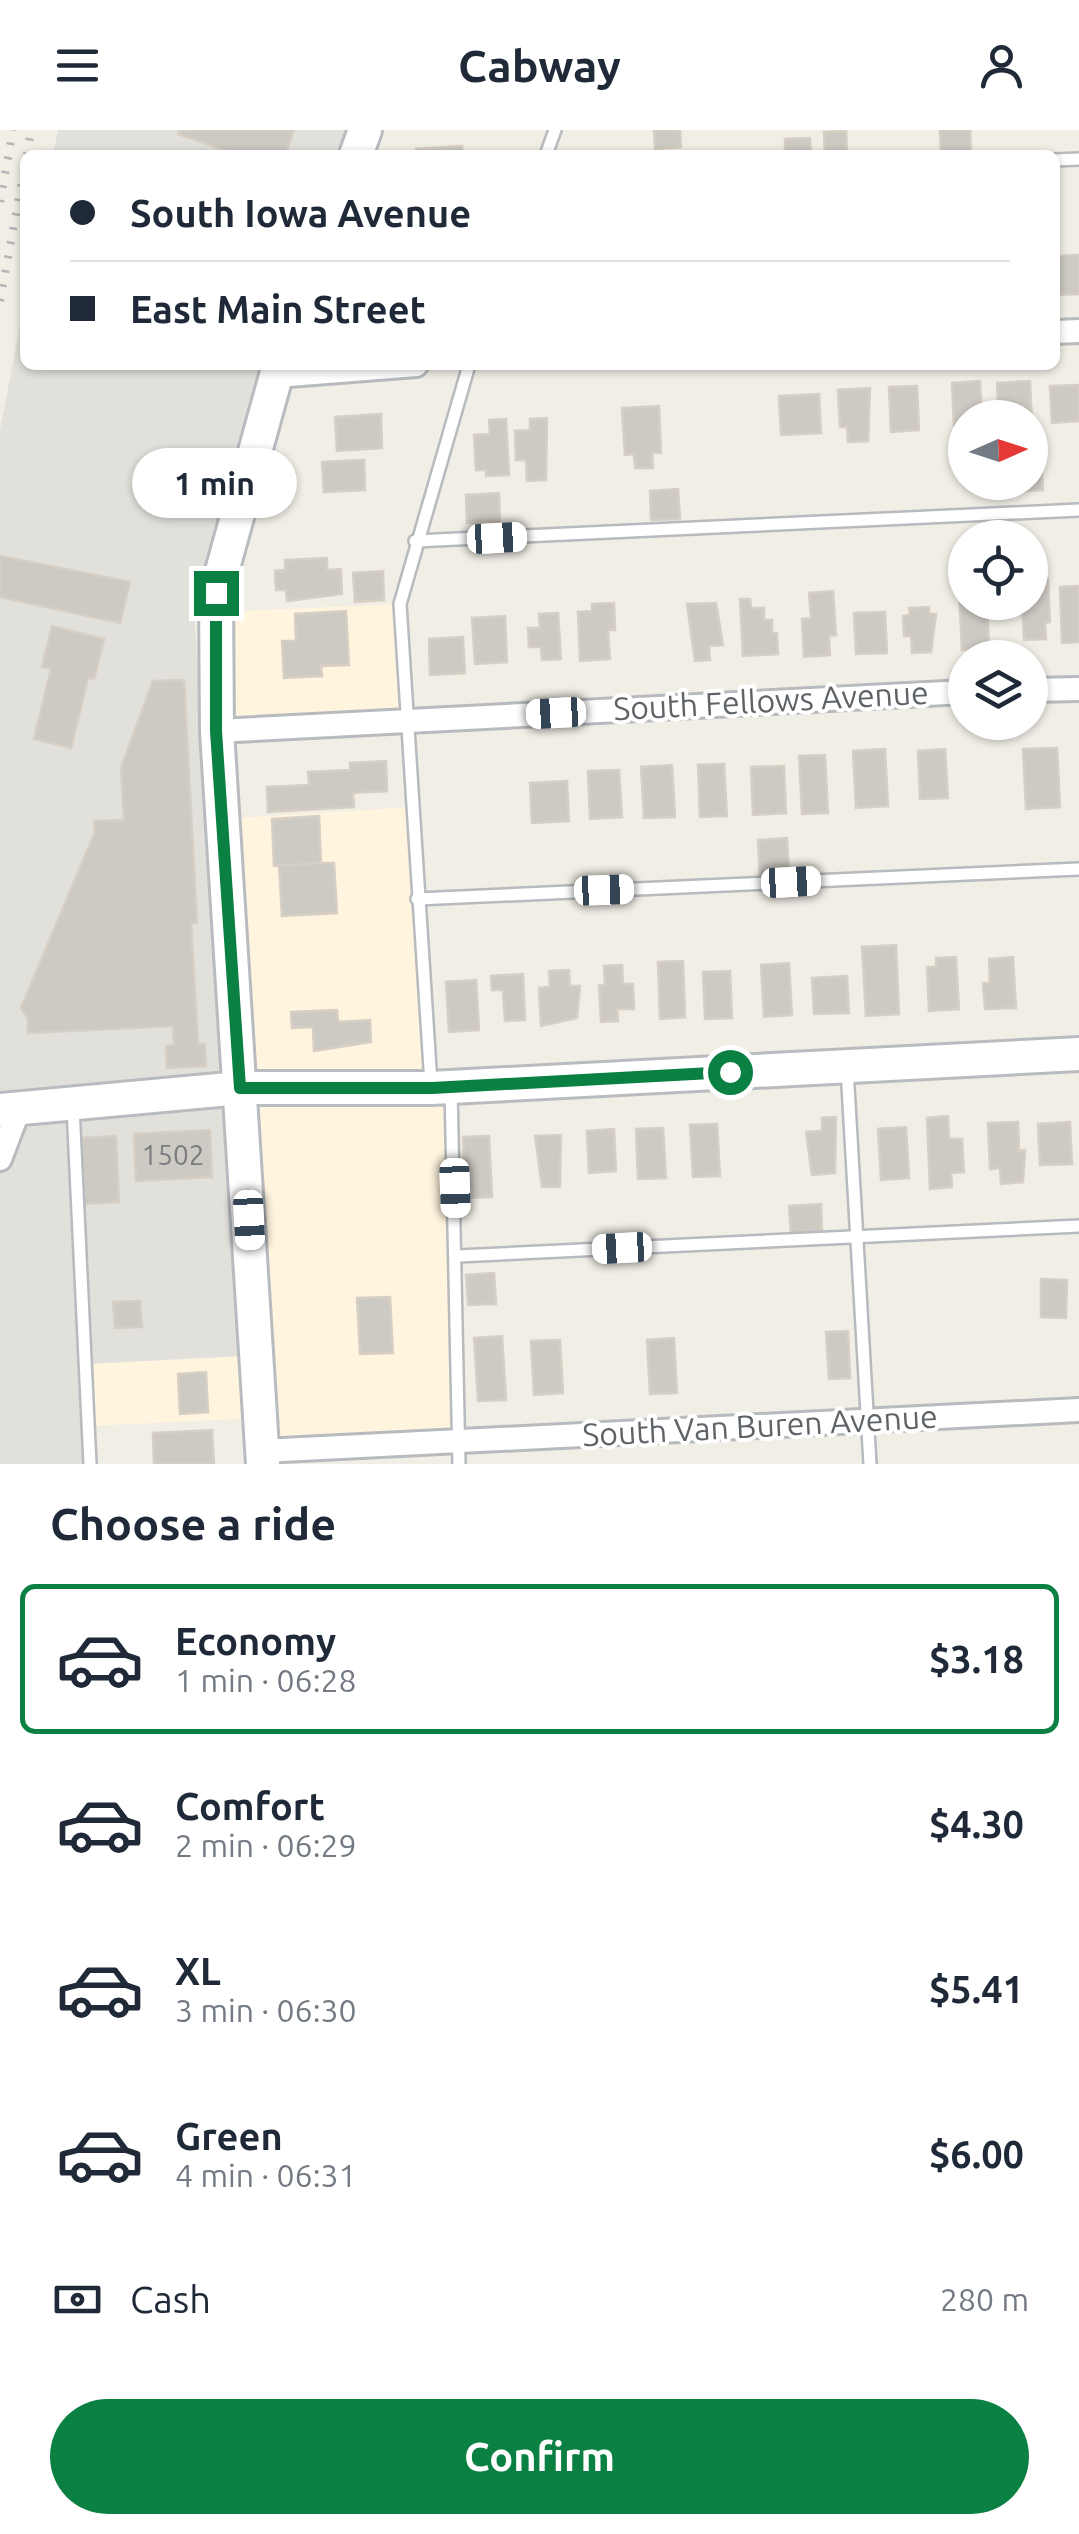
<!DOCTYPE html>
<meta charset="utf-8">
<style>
body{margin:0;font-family:Ubuntu,sans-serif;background:#f2f2f3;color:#1f2937;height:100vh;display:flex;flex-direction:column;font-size:38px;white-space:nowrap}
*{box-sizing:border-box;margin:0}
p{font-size:32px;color:#747a83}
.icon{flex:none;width:55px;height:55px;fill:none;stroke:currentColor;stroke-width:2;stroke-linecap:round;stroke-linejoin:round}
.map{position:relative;height:1334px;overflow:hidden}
.panel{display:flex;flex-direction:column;background:#fff;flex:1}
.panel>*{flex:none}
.banner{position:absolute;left:20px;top:20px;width:1040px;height:220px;border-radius:15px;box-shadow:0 2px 8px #0004;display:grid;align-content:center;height:220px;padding:0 50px;background:#fff}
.needle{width:65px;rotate:87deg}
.fabs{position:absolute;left:948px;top:270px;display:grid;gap:20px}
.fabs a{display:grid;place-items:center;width:100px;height:100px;border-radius:50%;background:#fff;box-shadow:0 2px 8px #0004;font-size:50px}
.end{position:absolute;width:45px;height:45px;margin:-22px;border:12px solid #0b8043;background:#fff;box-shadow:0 0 0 5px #fff}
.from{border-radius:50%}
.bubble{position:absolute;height:70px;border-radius:35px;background:#fff;box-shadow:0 2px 8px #0004;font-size:32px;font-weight:700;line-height:70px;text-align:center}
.car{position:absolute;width:30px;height:60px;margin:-30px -15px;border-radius:12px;box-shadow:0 0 8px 2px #0007;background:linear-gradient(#fff 24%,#345 0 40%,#fff 0 76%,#345 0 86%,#fff 0)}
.banner b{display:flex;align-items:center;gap:35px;height:95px;font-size:38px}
.banner b+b{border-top:2px solid #e0e1e3}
.banner i{width:25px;height:25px;background:#1f2937}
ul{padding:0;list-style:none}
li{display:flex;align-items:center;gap:30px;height:150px;margin:0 20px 15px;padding:0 30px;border:5px solid transparent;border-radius:15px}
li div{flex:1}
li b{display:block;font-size:38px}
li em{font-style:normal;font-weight:700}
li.current{border-color:#0b8043}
li>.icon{width:90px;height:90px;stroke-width:1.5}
h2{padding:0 50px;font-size:45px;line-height:120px}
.pay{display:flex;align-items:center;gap:25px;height:110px;padding:0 50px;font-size:38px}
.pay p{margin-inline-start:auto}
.action{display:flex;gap:20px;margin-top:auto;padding:20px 50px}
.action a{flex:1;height:115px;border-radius:60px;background:#0b8043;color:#fff;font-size:40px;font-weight:700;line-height:115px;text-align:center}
header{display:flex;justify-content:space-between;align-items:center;height:130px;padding:0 50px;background:#fff;font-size:45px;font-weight:700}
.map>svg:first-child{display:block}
</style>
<header><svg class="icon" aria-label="menu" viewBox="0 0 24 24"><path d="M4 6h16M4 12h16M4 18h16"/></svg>Cabway<svg class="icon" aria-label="person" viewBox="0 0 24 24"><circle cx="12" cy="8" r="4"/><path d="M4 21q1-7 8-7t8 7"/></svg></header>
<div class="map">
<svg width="1079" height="1334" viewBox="0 0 1079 1334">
<rect width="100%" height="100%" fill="#f1eee6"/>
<g fill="#fff4de">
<path d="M400,474l6,118 -189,9 -1,-119z"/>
<path d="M411,677l20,280h20l6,354 -195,10 -2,-33 -172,8 -3,-62 171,-8 -33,-537z"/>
</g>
<g fill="#e2e0db">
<path d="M58,0h292l-8,25h-289z"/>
<path d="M25,170v65h248l-79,243 45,748 -154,8 5,100h-90v-1034z"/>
</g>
<g fill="#cdc9c3" stroke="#d7cfc4" stroke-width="2.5">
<path d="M179,0h115l-9,25h-47l-60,-21z"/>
<path d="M654,0h26l1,17 -26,2z"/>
<path d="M940,0h30l1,23 -30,2z"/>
<path d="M846,1l1,24h-22l-1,-23z"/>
<path d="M810,8l1,17h-26v-16z"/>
<path d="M462,16l1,9h-47v-6z"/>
<path d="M1079,125v39l-24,1v-39z"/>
<path d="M980,251l2,37h-17v8l-11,1 -2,-44z"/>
<path d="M1030,251l2,43 -2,-6h-31l-2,-35z"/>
<path d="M1079,255v36l-27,2 -2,-37z"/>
<path d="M917,256l2,44 -28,2 -2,-45z"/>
<path d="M870,258l-2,53 -20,1 -1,-15h-7l-2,-37z"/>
<path d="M819,264l2,39 -40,2 -2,-39z"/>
<path d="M659,276l2,47h-9l1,15h-18l-1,-14 -9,1 -3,-47z"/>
<path d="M381,284l1,34 -45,3 -2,-34z"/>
<path d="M547,288l-1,62 -19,1 -1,-21h-10l-1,-29 15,-1v-11z"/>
<path d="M506,289l3,56 -23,1v-6h-10l-2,-35 16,-1 -1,-14z"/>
<path d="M1030,327h11l2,33 -38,2v-10h25z"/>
<path d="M364,330l1,30 -41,2 -2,-30z"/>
<path d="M678,359l2,30 -29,1 -1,-29z"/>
<path d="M499,363l1,29 -33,1 -1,-28z"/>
<path d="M0,426l130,26 -10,41 -120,-26z"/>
<path d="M327,428v12l14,-1 1,25 -55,7 -1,-11h-10l-1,-19 10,-1v-10z"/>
<path d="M383,441l1,29 -29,2 -2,-29z"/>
<path d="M1048,449l2,43 -5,1 1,16 -22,1 -2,-38h8v-22z"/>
<path d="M1079,456v56l-17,1 -2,-56z"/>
<path d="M833,461l3,44 -7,1 1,19 -26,2 -2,-38 9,-1 -2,-25z"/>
<path d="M959,461h6v11h22l2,46 -27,2z"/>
<path d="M740,469h10l1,9h13v12h8v13h5l1,21 -35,2z"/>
<path d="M614,473l1,27h-7l2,29 -30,2 -2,-49 14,-1v-7z"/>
<path d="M716,473l7,42 -14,1 1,14 -15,1 -8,-57z"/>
<path d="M929,477v7h7l-5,38 -19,1 -1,-17h-7l-1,-20 7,-1 -1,-7z"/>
<path d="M346,481l3,54 -28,1 1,10 -38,2 -2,-37h14l-1,-27z"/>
<path d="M885,482l2,41 -31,1 -2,-41z"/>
<path d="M558,483l3,46 -19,1 -1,-13h-12l-1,-19h12l-1,-14z"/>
<path d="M505,486l2,46 -32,2 -3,-46z"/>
<path d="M52,496l52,13 -10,40 -6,-1 -17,70 -37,-9 17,-70 -9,-2z"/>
<path d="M463,507l2,36 -35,2 -1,-36z"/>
<path d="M184,550l13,243h-6l7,121h7l1,22 -39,2 -1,-22 8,-1 -1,-19 -145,7v-14l-7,-11 74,-176 -1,-11 30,-1 -3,-52 32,-87z"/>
<path d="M1057,618l3,59 -34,2 -3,-60z"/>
<path d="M885,619l3,57 -32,2 -3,-57z"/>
<path d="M945,619l3,49 -28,1 -2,-48z"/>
<path d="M825,625l3,58 -26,1 -3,-58z"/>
<path d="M386,631l1,30 -34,2 1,14 -86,5 -1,-25 42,-2 -1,-13 42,-2v-7z"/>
<path d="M724,634l3,52 -27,1 -2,-52z"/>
<path d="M672,635l3,52 -31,1 -3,-51z"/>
<path d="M784,636l2,47 -33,2 -2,-48z"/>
<path d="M619,640l3,47 -32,2 -2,-48z"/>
<path d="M567,651l2,40 -37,2 -2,-40z"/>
<path d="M319,686l2,47 -47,3 -2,-47z"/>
<path d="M787,708l2,36 -29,2 -2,-36z"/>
<path d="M321,733h13l3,50 -55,3 -3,-50z"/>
<path d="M896,815l3,69 -33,2 -4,-69z"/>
<path d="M956,827l3,52 -30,2 -2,-44h9v-9z"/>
<path d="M1013,827l3,51 -31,1 -2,-26h7l-1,-24z"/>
<path d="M683,831l2,56 -25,2 -2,-57z"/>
<path d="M789,833l3,52 -28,2 -3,-52z"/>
<path d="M622,835l1,19h10l1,25h-17l1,12 -17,1 -2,-37h6l-1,-19z"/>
<path d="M569,840l1,16h10l-3,32 -36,8 -2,-38 11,-1 -1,-16z"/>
<path d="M730,841l2,47 -27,1 -2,-47z"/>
<path d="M523,844l2,46 -20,1 -2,-31h-11l-1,-14z"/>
<path d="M847,846l2,37 -35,1 -2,-36z"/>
<path d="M476,850l3,50 -30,2 -3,-50z"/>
<path d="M337,880l1,12 32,-2 1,22 -57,9 -1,-24 -21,1 -1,-16z"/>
<path d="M948,986l1,23h13l2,33 -13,1 1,14 -22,2 -3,-71z"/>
<path d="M836,987l-1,56 -23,2 -6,-43 16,-1v-13z"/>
<path d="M1018,992l1,29 6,-1 -2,32 -22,2 -1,-16 -10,1 -2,-46z"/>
<path d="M1070,992l2,42 -32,1 -2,-41z"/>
<path d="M717,994l3,52 -27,1 -3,-52z"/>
<path d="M906,997l3,51 -28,2 -3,-51z"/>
<path d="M663,998l3,50 -28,1 -2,-50z"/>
<path d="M614,999l2,42 -27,2 -2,-42z"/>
<path d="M210,1000l2,47 -76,4 -2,-47z"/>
<path d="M561,1005l-1,52h-18l-7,-51z"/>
<path d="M116,1006l3,66 -34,2 -3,-66z"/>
<path d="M489,1006l3,61 -26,1 -3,-61z"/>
<path d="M821,1074l1,30 -31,2 -2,-30z"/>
<path d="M494,1143l2,31 -28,1 -2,-30z"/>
<path d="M1041,1149l26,1 -1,38 -25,-1z"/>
<path d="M390,1167l3,56 -33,1 -3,-56z"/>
<path d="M140,1171l2,26 -27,1 -2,-26z"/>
<path d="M848,1201l2,47 -21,1 -3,-47z"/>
<path d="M502,1206l4,64 -28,1 -4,-63z"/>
<path d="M674,1208l3,55 -27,1 -3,-54z"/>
<path d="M560,1210l3,53 -29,2 -3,-54z"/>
<path d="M206,1242l2,40 -28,2 -2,-40z"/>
<path d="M212,1300l2,34h-60l-1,-31z"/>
</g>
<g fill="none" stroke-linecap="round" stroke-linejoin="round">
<defs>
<g id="service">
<path d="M546,25l9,-25"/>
<path d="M1055,30l24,-1"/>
<path d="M415,411l664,-31"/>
<path d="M417,769l662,-30"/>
<path d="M847,939l23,395"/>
<path d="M431,954l-31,-480 69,-239"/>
<path d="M451,958l8,376"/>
<path d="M73,977l17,357"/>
<path d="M458,1126l621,-30"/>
</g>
<g id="minor">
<path d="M1055,202l24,-1"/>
<path d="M276,246l140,-11"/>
<path d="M1030,560l49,-1"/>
<path d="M217,601l748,-39"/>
<path d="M0,1029l19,-50"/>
<path d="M262,1321l817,-41"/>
</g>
<g id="secondary">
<path d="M356,25l9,-25"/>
<path d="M0,980l240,-22h191l648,-34"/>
<path d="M263,1334l-46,-733 -1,-138 63,-228"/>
</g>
</defs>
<use href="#service" stroke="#b7babe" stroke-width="16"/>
<use href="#minor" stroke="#b7babe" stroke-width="28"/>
<use href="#secondary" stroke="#b8bcc1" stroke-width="38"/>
<use href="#service" stroke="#fff" stroke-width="11"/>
<use href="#minor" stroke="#fff" stroke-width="22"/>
<use href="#secondary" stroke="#fff" stroke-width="32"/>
<g stroke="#b5b6b7" stroke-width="8" stroke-dasharray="2.5 12" stroke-linecap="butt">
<path d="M27,25l4,-25"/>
<path d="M0,72l13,-72"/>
<path d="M0,171l25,-137"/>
</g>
</g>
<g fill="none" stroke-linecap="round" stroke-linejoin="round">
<path stroke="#0b8043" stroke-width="12" d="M216,463v138l24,357h192l298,-16"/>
</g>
<g text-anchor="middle" stroke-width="8" stroke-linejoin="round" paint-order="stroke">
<g font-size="28" fill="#7a7c7f">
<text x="173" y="1035">1502</text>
</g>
<g font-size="32" fill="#5e6368" stroke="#fff">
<text transform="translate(771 571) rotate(-3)" y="11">South Fellows Avenue</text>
<text transform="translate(760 1296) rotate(-3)" y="11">South Van Buren Avenue</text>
</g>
</g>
</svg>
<div class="fabs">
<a><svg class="needle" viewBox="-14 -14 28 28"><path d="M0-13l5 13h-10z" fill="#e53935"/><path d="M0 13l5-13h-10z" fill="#747a83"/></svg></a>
<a><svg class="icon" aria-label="locate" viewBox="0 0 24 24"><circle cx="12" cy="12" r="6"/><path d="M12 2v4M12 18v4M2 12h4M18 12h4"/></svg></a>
<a><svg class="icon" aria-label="layers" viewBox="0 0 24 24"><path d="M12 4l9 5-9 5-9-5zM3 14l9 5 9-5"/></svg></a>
</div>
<i class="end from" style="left:730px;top:942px"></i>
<i class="end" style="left:216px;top:463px"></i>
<div class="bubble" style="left:132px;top:318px;width:165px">1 min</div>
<i class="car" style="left:497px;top:408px;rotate:87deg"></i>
<i class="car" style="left:556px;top:583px;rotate:267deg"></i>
<i class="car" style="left:791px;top:752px;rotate:87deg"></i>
<i class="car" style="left:604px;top:760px;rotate:88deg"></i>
<i class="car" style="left:455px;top:1058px;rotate:178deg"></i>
<i class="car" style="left:249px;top:1090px;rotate:177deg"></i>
<i class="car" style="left:622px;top:1118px;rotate:267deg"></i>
<div class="banner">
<b><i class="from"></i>South Iowa Avenue</b>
<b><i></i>East Main Street</b>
</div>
</div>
<section class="panel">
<h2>Choose a ride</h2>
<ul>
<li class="current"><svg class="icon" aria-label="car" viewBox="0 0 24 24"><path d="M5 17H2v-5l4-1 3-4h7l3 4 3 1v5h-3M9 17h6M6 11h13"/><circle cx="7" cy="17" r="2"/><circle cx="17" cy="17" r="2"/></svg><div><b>Economy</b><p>1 min · 06:28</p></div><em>$3.18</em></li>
<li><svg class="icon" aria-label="car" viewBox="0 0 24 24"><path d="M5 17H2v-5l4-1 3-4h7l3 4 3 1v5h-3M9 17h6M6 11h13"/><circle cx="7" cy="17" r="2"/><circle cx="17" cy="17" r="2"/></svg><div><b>Comfort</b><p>2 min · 06:29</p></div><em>$4.30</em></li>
<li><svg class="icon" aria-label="car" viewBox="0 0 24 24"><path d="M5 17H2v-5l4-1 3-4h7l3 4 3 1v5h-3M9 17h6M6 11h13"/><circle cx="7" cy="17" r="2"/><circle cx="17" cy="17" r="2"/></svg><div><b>XL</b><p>3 min · 06:30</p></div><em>$5.41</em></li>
<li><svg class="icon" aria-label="car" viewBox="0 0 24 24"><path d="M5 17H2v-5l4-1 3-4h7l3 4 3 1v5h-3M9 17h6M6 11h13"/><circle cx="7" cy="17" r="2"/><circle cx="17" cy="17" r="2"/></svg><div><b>Green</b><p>4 min · 06:31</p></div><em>$6.00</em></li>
</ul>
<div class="pay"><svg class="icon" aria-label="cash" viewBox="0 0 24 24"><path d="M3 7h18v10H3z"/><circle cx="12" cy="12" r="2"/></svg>Cash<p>280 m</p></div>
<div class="action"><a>Confirm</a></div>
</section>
